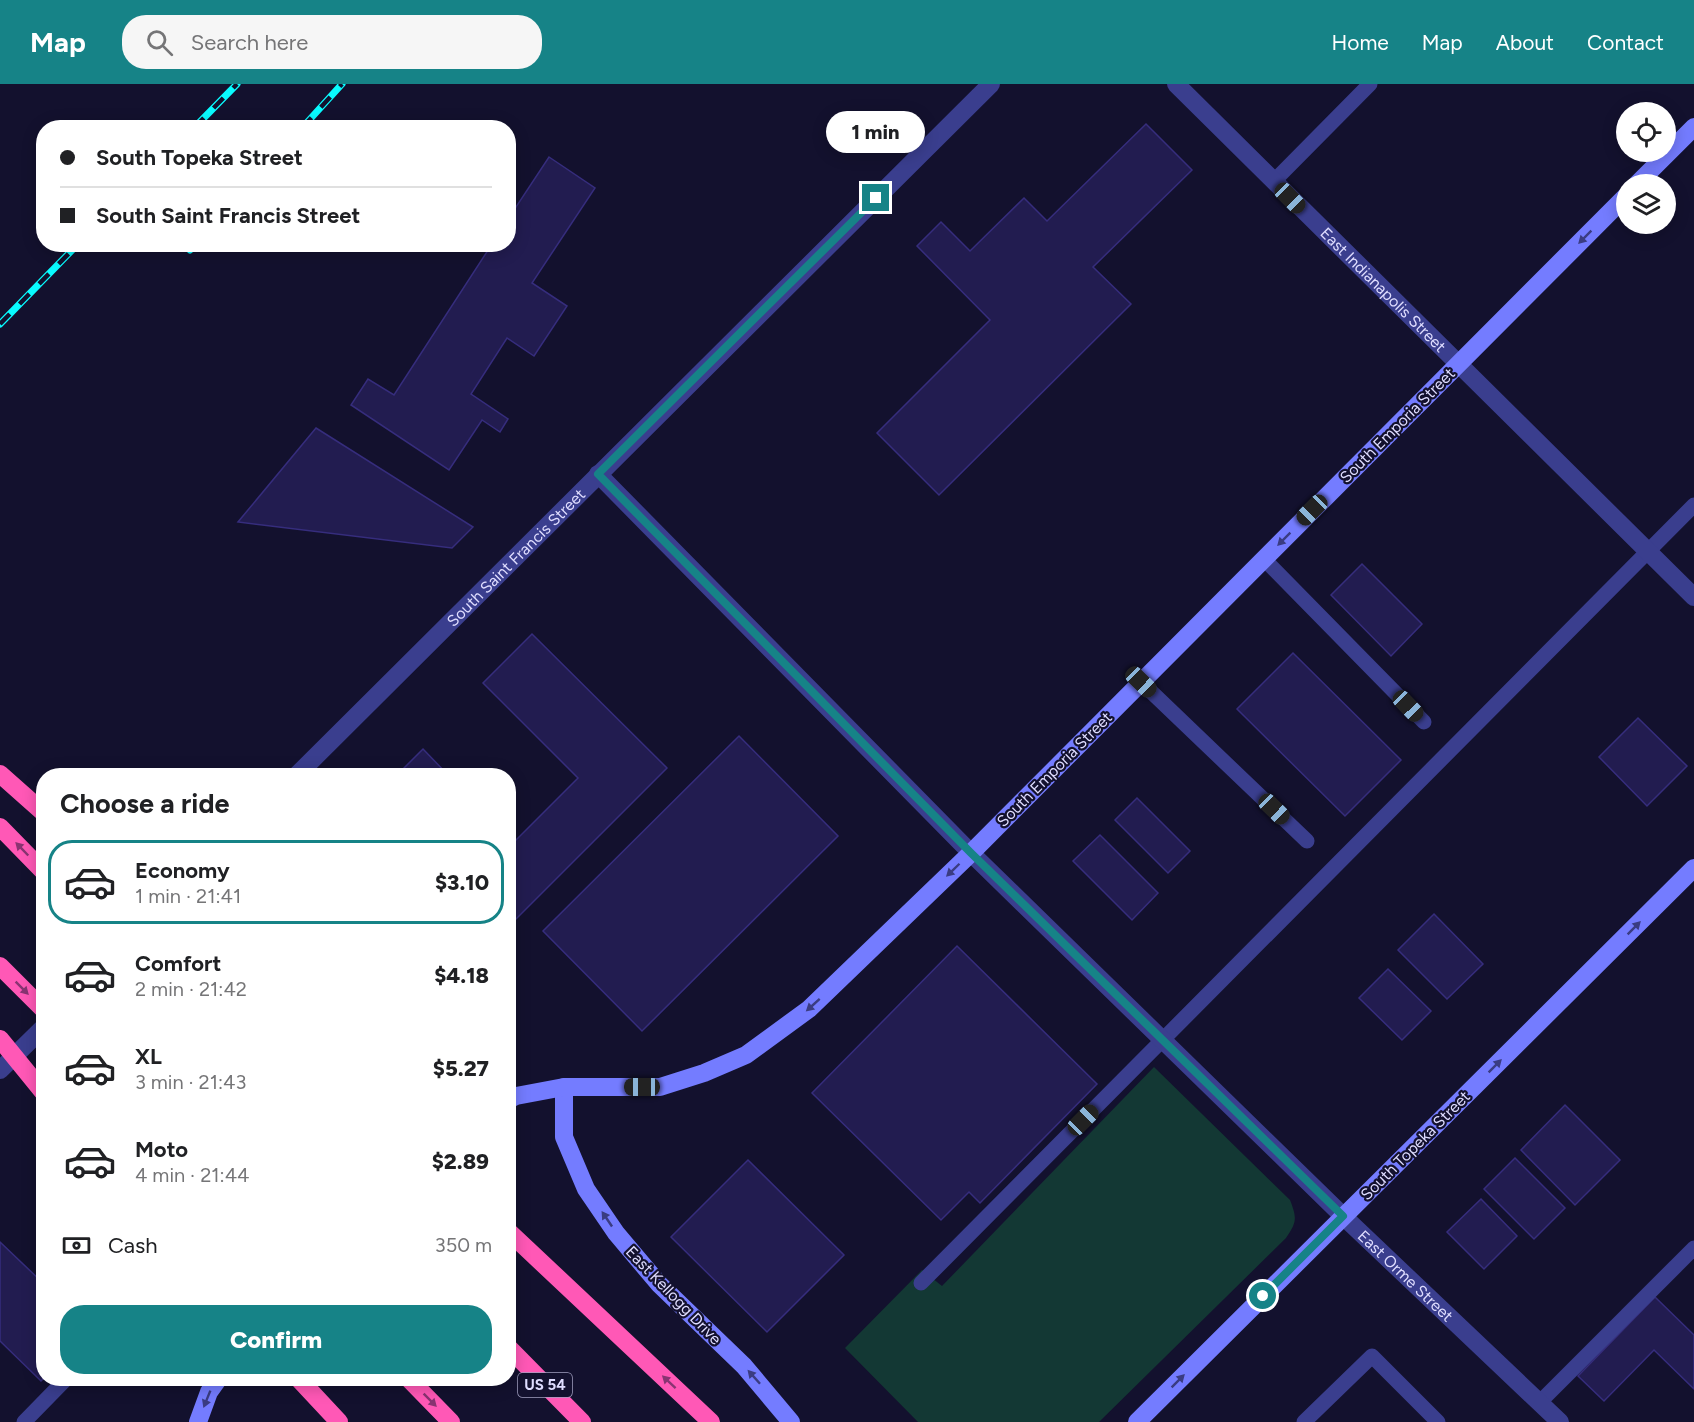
<!DOCTYPE html>
<meta charset="utf-8">
<style>
body{margin:0;font-family:Figtree,sans-serif;background:#f6f6f6;color:#202124;height:100vh;display:flex;flex-direction:column;font-size:22px;white-space:nowrap}
*{box-sizing:border-box;margin:0}
p{font-size:20px;color:#757577}
.icon{flex:none;width:33px;height:33px;fill:none;stroke:currentColor;stroke-width:2;stroke-linecap:round;stroke-linejoin:round}
.map{position:relative;flex:1;overflow:hidden}
.panel{position:absolute;left:36px;top:684px;width:480px;height:618px;display:flex;flex-direction:column;background:#fff;border-radius:24px;box-shadow:0 3px 15px #0003}
.panel>*{flex:none}
.guide{position:absolute;left:36px;top:36px;width:480px;height:132px;border-radius:24px;box-shadow:0 3px 15px #0003;display:grid;align-content:center;height:132px;padding:0 24px;background:#fff}
.controls{position:absolute;left:1616px;top:18px;display:grid;gap:12px}
.controls a{display:grid;place-items:center;width:60px;height:60px;border-radius:50%;background:#fff;box-shadow:0 3px 15px #0003;font-size:30px}
.end{position:absolute;width:27px;height:27px;margin:-14px;border:8px solid #168387;background:#fff;box-shadow:0 0 0 3px #fff}
.from{border-radius:50%}
.bubble{position:absolute;height:42px;border-radius:21px;background:#fff;box-shadow:0 3px 15px #0003;font-size:20px;font-weight:800;line-height:42px;text-align:center}
.car{position:absolute;width:18px;height:36px;margin:-18px -9px;border-radius:8px;box-shadow:0 0 4px 2px #0007;background:linear-gradient(#222 24%,#8ab4d8 0 40%,#222 0 76%,#8ab4d8 0 86%,#222 0)}
.guide b{display:flex;align-items:center;gap:21px;height:57px;font-size:22px}
.guide b+b{border-top:2px solid #e0e0e0}
.guide i{width:15px;height:15px;background:#202124}
ul{padding:0;list-style:none}
li{display:flex;align-items:center;gap:18px;height:84px;margin:0 12px 9px;padding:0 12px;border:3px solid transparent;border-radius:24px}
li div{flex:1}
li b{display:block;font-size:22px}
li em{font-style:normal;font-weight:800}
li.selected{border-color:#168387}
li>.icon{width:54px;height:54px;stroke-width:1.5}
h2{padding:0 24px;font-size:27px;line-height:72px}
.pay{display:flex;align-items:center;gap:15px;height:66px;padding:0 24px;font-size:22px}
.pay p{margin-inline-start:auto}
.cta{display:flex;gap:12px;margin-top:auto;padding:12px 24px}
.cta a{flex:1;height:69px;border-radius:24px;background:#168387;color:#fff;font-size:24px;font-weight:800;line-height:69px;text-align:center}
header{display:flex;align-items:center;gap:36px;box-sizing:border-box;height:84px;padding:0 30px;background:#168387;color:#fff}
header strong{font-size:28px}
nav{display:flex;gap:33px;margin-inline-start:auto;font-size:21px}
.search{width:420px;height:54px;background:#f6f6f6;display:flex;align-items:center;gap:15px;box-sizing:border-box;padding:0 21px;border-radius:24px;color:#757577;font-size:22px}
.map>svg:first-child{display:block}
</style>
<header>
<strong>Map</strong>
<div class="search"><svg class="icon" aria-label="search" viewBox="0 0 24 24"><circle cx="10" cy="10" r="6"/><path d="M15 15l6 6"/></svg>Search here</div>
<nav><a>Home</a><a>Map</a><a>About</a><a>Contact</a></nav>
</header>
<div class="map">
<svg width="1694" height="1338" viewBox="0 0 1694 1338">
<rect width="100%" height="100%" fill="#13112e"/>
<path fill="#133834" d="M1154,983l136,133c7,18 7,22 -4,38l-187,184h-181l-73,-74 77,-78 20,16z"/>
<g fill="#221c50" stroke="#362d7d" stroke-width="1.5">
<path d="M1146,40l46,46 -99,97 38,37 -192,191 -62,-62 113,-113 -73,-74 24,-24 29,29 54,-53 23,23z"/>
<path d="M549,73l46,31 -63,95 35,23 -33,50 -27,-18 -36,56 37,25 -8,13 -18,-12 -33,50 -98,-65 17,-26 26,16 98,-151h16v-25z"/>
<path d="M316,344l157,99 -21,21 -214,-26z"/>
<path d="M1362,480l60,60 -31,32 -60,-61z"/>
<path d="M532,550l135,134 -159,159v-92l7,6 63,-63 -95,-95z"/>
<path d="M1293,569l108,107 -56,56 -108,-107z"/>
<path d="M1638,634l49,48 -40,40 -48,-49z"/>
<path d="M739,652l99,100 -196,195 -99,-100z"/>
<path d="M423,665l26,27h-53z"/>
<path d="M1137,714l53,53 -22,22 -53,-53z"/>
<path d="M1100,751l58,58 -26,27 -59,-59z"/>
<path d="M1434,830l49,50 -36,35 -49,-49z"/>
<path d="M957,862l140,138 -117,119 -11,-11 -28,28 -129,-127z"/>
<path d="M1388,885l43,42 -29,29 -43,-42z"/>
<path d="M1565,1021l55,55 -45,45 -54,-55z"/>
<path d="M1515,1074l50,50 -31,31 -50,-50z"/>
<path d="M748,1076l96,95 -77,77 -96,-95z"/>
<path d="M1481,1115l36,37 -33,33 -37,-37z"/>
<path d="M0,1158l44,42v94l-3,3 -41,-40z"/>
<path d="M1655,1213l39,38v54l-40,-39 -50,51 -26,-25z"/>
</g>
<g fill="none" stroke-linecap="round" stroke-linejoin="round">
<g stroke="#3a3e8e" stroke-width="15">
<path d="M1274,97l96,-97"/>
<path d="M1264,475l160,163"/>
<path d="M1141,598l166,159"/>
<path d="M921,1199l773,-778"/>
<path d="M1539,1319l155,-155"/>
<path d="M24,1338l43,-44"/>
<path d="M1304,1338l68,-66 66,66"/>
</g>
<g stroke="#3a3e8e" stroke-width="18">
<path id="s1" d="M1176,0l518,513"/>
<path id="s2" d="M598,390l373,379 372,363 217,206"/>
<path id="s3" d="M296,692l695,-692"/>
<path d="M0,986l44,-43"/>
</g>
<g stroke="#747cff" stroke-width="18">
<path d="M1637,100l57,-57"/>
<path d="M564,1003v50l22,52 30,44 43,51 85,82 47,56"/>
<path d="M508,1016l8,-4 48,-9h96l44,-14 42,-18 63,-46 162,-156 655,-657"/>
<path d="M198,1338l11,-30 10,-14"/>
<path d="M1137,1338l557,-554"/>
</g>
<g stroke="#ff58b6" stroke-width="18">
<path d="M0,690l44,39"/>
<path d="M0,743l44,45"/>
<path d="M0,882l44,44"/>
<path d="M0,955l44,54"/>
<path d="M508,1147l203,191"/>
<path d="M508,1263l74,75"/>
<path d="M298,1294l41,44"/>
<path d="M408,1294l43,44"/>
</g>
<defs>
<g id="rail">
<path d="M194,44l43,-44"/>
<path d="M302,44l40,-44"/>
<path d="M190,166l5,-6"/>
<path d="M0,240l78,-80"/>
</g>
</defs>
<use href="#rail" stroke="#09fbff" stroke-width="7"/>
<use href="#rail" stroke="#13112e" stroke-width="4.5" stroke-dasharray="14" stroke-linecap="butt"/>
</g>
<defs><path id="oneway-solid" d="M-6-.8H1V-3.2L6.5 0L1 3.2V.8H-6Z" transform="scale(1.5)"/></defs>
<g fill="#3a3c82">
<use href="#oneway-solid" transform="translate(1585 153) rotate(135)"/>
<use href="#oneway-solid" transform="translate(1284 455) rotate(135)"/>
<use href="#oneway-solid" transform="translate(953 786) rotate(136)"/>
<use href="#oneway-solid" transform="translate(1634 844) rotate(-45)"/>
<use href="#oneway-solid" transform="translate(813 921) rotate(138)"/>
<use href="#oneway-solid" transform="translate(1495 982) rotate(-45)"/>
<use href="#oneway-solid" transform="translate(607 1135) rotate(-124)"/>
<use href="#oneway-solid" transform="translate(754 1293) rotate(-132)"/>
<use href="#oneway-solid" transform="translate(1178 1297) rotate(-45)"/>
<use href="#oneway-solid" transform="translate(207 1315) rotate(112)"/>
</g>
<g fill="#893472">
<use href="#oneway-solid" transform="translate(22 765) rotate(-134)"/>
<use href="#oneway-solid" transform="translate(22 904) rotate(45)"/>
<use href="#oneway-solid" transform="translate(669 1298) rotate(-137)"/>
<use href="#oneway-solid" transform="translate(430 1316) rotate(45)"/>
</g>
<g fill="none" stroke-linecap="round" stroke-linejoin="round">
<path stroke="#168387" stroke-width="8" d="M876,114l-278,276 373,379 372,363 -80,80"/>
</g>
<g text-anchor="middle" stroke-width="4.5" stroke-linejoin="round" paint-order="stroke">
<rect fill="#13112e" stroke="#a2a0c0" stroke-width="1.5" x="518" y="1289" width="54" height="24" rx="4.5"/>
<g font-size="15" font-weight="bold" fill="#dfddff">
<text x="545" y="1306">US 54</text>
</g>
<g font-size="16" fill="#dfddff" stroke="#13112e">
<text dy="6" stroke="none"><textPath href="#s1" startOffset="292">East Indianapolis Street</textPath></text>
<text transform="translate(1397 341) rotate(-45)" y="6">South Emporia Street</text>
<text dy="6" stroke="none"><textPath href="#s3" startOffset="310">South Saint Francis Street</textPath></text>
<text transform="translate(1054 685) rotate(-45)" y="6">South Emporia Street</text>
<text transform="translate(1415 1061) rotate(-45)" y="6">South Topeka Street</text>
<text dy="6" stroke="none"><textPath href="#s2" startOffset="1138">East Orme Street</textPath></text>
<text transform="translate(674 1211) rotate(46)" y="6">East Kellogg Drive</text>
</g>
</g>
</svg>
<div class="controls">
<a><svg class="icon" aria-label="locate" viewBox="0 0 24 24"><circle cx="12" cy="12" r="6"/><path d="M12 2v4M12 18v4M2 12h4M18 12h4"/></svg></a>
<a><svg class="icon" aria-label="layers" viewBox="0 0 24 24"><path d="M12 4l9 5-9 5-9-5zM3 14l9 5 9-5"/></svg></a>
</div>
<i class="end from" style="left:1263px;top:1212px"></i>
<i class="end" style="left:876px;top:114px"></i>
<div class="bubble" style="left:826px;top:27px;width:99px">1 min</div>
<i class="car" style="left:1290px;top:114px;rotate:135deg"></i>
<i class="car" style="left:1312px;top:426px;rotate:225deg"></i>
<i class="car" style="left:1141px;top:598px;rotate:134deg"></i>
<i class="car" style="left:1408px;top:622px;rotate:136deg"></i>
<i class="car" style="left:1274px;top:725px;rotate:134deg"></i>
<i class="car" style="left:642px;top:1003px;rotate:270deg"></i>
<i class="car" style="left:1083px;top:1036px;rotate:45deg"></i>
<div class="guide">
<b><i class="from"></i>South Topeka Street</b>
<b><i></i>South Saint Francis Street</b>
</div>
<section class="panel">
<h2>Choose a ride</h2>
<ul>
<li class="selected"><svg class="icon" aria-label="car" viewBox="0 0 24 24"><path d="M5 17H2v-5l4-1 3-4h7l3 4 3 1v5h-3M9 17h6M6 11h13"/><circle cx="7" cy="17" r="2"/><circle cx="17" cy="17" r="2"/></svg><div><b>Economy</b><p>1 min · 21:41</p></div><em>$3.10</em></li>
<li><svg class="icon" aria-label="car" viewBox="0 0 24 24"><path d="M5 17H2v-5l4-1 3-4h7l3 4 3 1v5h-3M9 17h6M6 11h13"/><circle cx="7" cy="17" r="2"/><circle cx="17" cy="17" r="2"/></svg><div><b>Comfort</b><p>2 min · 21:42</p></div><em>$4.18</em></li>
<li><svg class="icon" aria-label="car" viewBox="0 0 24 24"><path d="M5 17H2v-5l4-1 3-4h7l3 4 3 1v5h-3M9 17h6M6 11h13"/><circle cx="7" cy="17" r="2"/><circle cx="17" cy="17" r="2"/></svg><div><b>XL</b><p>3 min · 21:43</p></div><em>$5.27</em></li>
<li><svg class="icon" aria-label="car" viewBox="0 0 24 24"><path d="M5 17H2v-5l4-1 3-4h7l3 4 3 1v5h-3M9 17h6M6 11h13"/><circle cx="7" cy="17" r="2"/><circle cx="17" cy="17" r="2"/></svg><div><b>Moto</b><p>4 min · 21:44</p></div><em>$2.89</em></li>
</ul>
<div class="pay"><svg class="icon" aria-label="cash" viewBox="0 0 24 24"><path d="M3 7h18v10H3z"/><circle cx="12" cy="12" r="2"/></svg>Cash<p>350 m</p></div>
<div class="cta"><a>Confirm</a></div>
</section>
</div>
